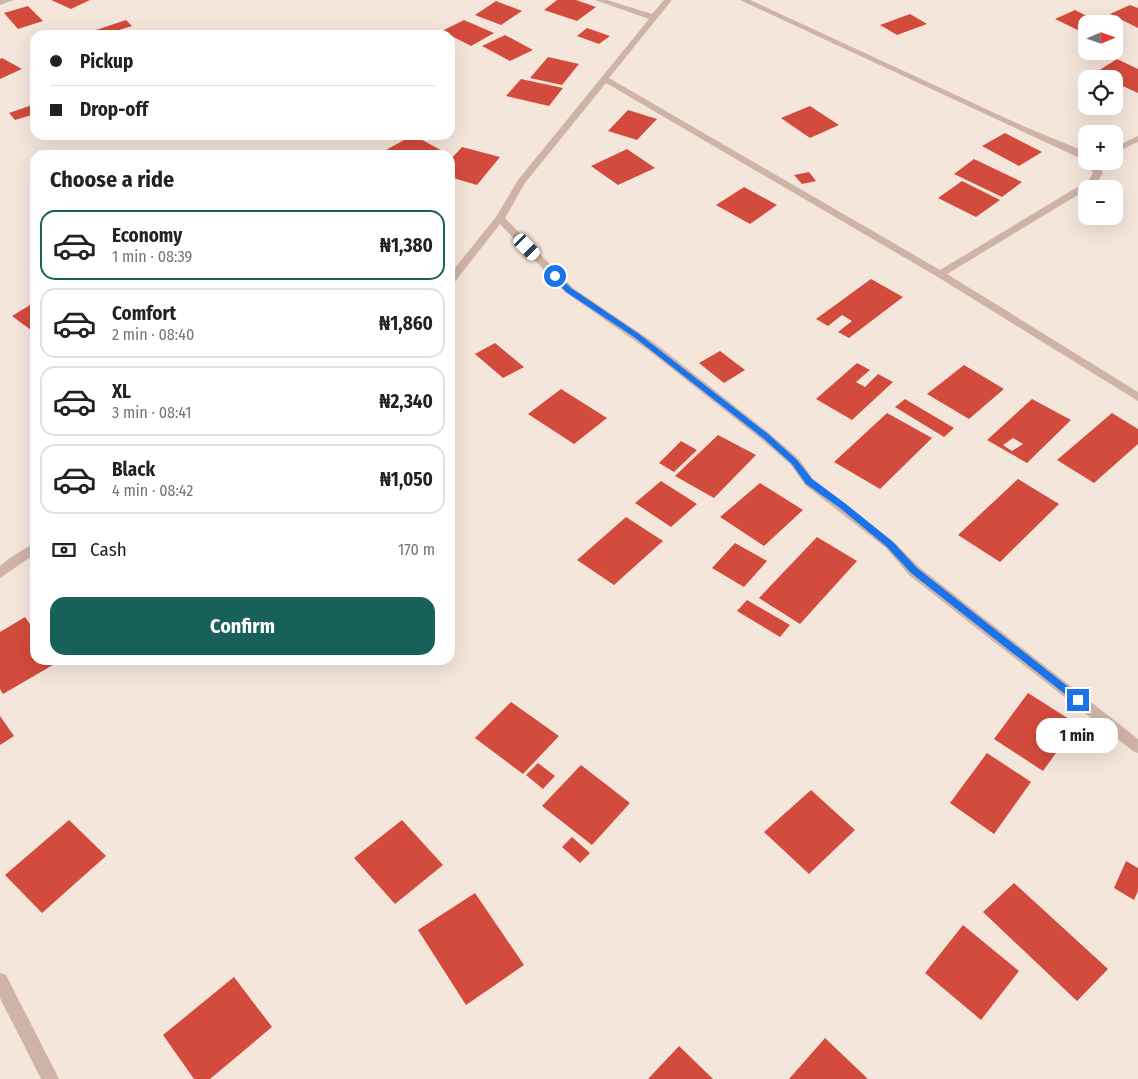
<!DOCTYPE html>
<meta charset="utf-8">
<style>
body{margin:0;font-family:"Fira Sans Condensed",sans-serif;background:#f6f6f6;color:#222;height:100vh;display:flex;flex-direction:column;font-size:19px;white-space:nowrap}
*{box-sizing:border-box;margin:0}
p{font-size:16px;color:#767676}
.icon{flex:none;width:28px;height:28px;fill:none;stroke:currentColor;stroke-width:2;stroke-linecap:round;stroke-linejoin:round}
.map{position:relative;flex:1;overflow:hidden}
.panel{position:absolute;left:30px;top:150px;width:425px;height:515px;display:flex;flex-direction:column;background:#fff;border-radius:15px;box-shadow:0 5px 20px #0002}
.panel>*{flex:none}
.guide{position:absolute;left:30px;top:30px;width:425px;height:110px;border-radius:15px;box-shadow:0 5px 20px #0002;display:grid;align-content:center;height:110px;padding:0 20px;background:#fff}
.needle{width:32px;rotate:88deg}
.fabs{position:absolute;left:1078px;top:15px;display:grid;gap:10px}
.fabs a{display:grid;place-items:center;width:45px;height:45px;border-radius:10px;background:#fff;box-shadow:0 5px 20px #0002;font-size:25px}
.end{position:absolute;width:22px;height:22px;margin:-11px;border:6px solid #1a73e8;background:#fff;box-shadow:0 0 0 2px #fff}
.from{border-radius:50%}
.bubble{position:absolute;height:35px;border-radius:15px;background:#fff;box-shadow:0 5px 20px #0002;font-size:16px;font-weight:700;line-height:35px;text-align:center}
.car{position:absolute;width:15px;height:30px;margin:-15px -8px;border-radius:6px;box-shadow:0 0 4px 1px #0007;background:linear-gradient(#fff 24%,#345 0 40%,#fff 0 76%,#345 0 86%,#fff 0)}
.guide b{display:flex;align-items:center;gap:18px;height:48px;font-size:19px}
.guide b+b{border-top:1px solid #e0e0e0}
.guide i{width:12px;height:12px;background:#222}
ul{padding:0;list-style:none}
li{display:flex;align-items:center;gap:15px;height:70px;margin:0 10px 8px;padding:0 10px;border:2px solid #e0e0e0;border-radius:15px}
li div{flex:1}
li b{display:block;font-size:19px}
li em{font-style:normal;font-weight:700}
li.current{border-color:#18615b}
li>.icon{width:45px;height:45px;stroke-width:1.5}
h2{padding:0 20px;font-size:22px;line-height:60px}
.pay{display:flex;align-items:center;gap:12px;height:55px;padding:0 20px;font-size:19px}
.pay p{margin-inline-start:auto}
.cta{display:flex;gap:10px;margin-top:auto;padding:10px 20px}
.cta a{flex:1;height:58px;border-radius:15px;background:#18615b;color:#fff;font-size:20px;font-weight:700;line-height:58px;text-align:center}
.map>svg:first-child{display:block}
</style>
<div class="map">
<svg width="1138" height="1079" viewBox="0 0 1138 1079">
<rect width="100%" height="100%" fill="#f5e6dc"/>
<g fill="#d34b3c" fill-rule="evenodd">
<path d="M51,0h39l-19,9z"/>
<path d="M557,0h19l20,7 -19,14 -33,-11z"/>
<path d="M496,1l26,10 -21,14 -26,-10z"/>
<path d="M1130,5l8,3v20l-28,-14z"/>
<path d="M28,6l15,15 -25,8 -14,-16z"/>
<path d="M1075,10l28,14h-17v10l-31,-15z"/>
<path d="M910,14l17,10 -30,11 -17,-10z"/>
<path d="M126,20l6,6 -29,9h-5l-5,-4z"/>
<path d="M464,20l30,13 -23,13 -29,-15z"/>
<path d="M587,28l23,8 -11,8 -22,-8z"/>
<path d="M505,35l28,15 -23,11 -28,-15z"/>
<path d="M548,57l31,7 -17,21 -32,-7z"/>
<path d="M2,58l20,11 -22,10v-20z"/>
<path d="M1117,59l21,10v24l-24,-11 4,-2 -20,-9z"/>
<path d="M521,79l42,9 -14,18 -43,-10z"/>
<path d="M35,104v10l-20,6 -6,-7z"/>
<path d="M810,106l29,19 -29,13 -29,-20z"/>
<path d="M628,110l29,9 -20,21 -29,-9z"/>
<path d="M1005,133l37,19 -23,14 -37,-20z"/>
<path d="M413,135l35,19 -53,1 -9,-5z"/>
<path d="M462,147l38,10 -23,28 -27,-8v-17z"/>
<path d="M627,149l28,19 -37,17 -27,-19z"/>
<path d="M974,159l48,23 -20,15 -48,-23z"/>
<path d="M809,172l7,9 -14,3 -8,-9z"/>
<path d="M962,181l38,19 -24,17 -38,-19z"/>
<path d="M744,187l33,18 -27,19 -34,-19z"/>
<path d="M871,279l32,18 -54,41 -11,-6 14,-11 -10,-6 -14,11 -12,-7z"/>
<path d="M35,302v31l-23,-17z"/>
<path d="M495,343l29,24 -21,11 -28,-24z"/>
<path d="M720,351l25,19 -21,13 -25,-20z"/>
<path d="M857,363l13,7 -14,12 9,5 13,-13 15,8 -41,38 -36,-21z"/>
<path d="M964,365l40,24 -35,30 -42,-25z"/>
<path d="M561,389l46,29 -33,26 -46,-30z"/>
<path d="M905,399l49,29 -10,9 -49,-30z"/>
<path d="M1032,399l39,21 -44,43 -40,-23zM1013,438l10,6 -11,7 -9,-6z"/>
<path d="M887,413l45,25 -52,51 -46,-27z"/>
<path d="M1112,413l26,16v15l-44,39 -37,-23z"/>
<path d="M718,435l38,20 -42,43 -39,-22z"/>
<path d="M681,441l16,9 -23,22 -15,-9z"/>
<path d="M1018,479l41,25 -59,58 -42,-27z"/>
<path d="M661,481l36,23 -26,23 -36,-24z"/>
<path d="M760,483l43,27 -39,36 -44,-29z"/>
<path d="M626,517l37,24 -49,44 -37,-25z"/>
<path d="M817,537l40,24 -57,63 -41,-26z"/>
<path d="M735,543l32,18 -23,26 -32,-19z"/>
<path d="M747,600l43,25 -10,12 -43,-26z"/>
<path d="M25,617l10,14v29h21l2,2 -55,32 -3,-5v-57z"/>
<path d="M1028,693l49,31 -34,47 -49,-32z"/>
<path d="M511,702l48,34 -36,38 -48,-36z"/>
<path d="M0,716l14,20 -14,9z"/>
<path d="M987,753l44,29 -37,52 -44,-31z"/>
<path d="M538,763l17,13 -12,13 -17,-14z"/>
<path d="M581,765l49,38 -38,42 -50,-39z"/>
<path d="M811,790l44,40 -46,44 -45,-42z"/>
<path d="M69,820l37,36 -64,57 -37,-38z"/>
<path d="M402,820l41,45 -48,39 -41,-46z"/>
<path d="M572,837l18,16 -10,10 -18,-16z"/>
<path d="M1126,861l12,7v23l-4,9 -20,-12z"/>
<path d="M1014,883l94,86 -31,32 -94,-89z"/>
<path d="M475,893l49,72 -58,40 -48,-75z"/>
<path d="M963,925l56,46 -38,49 -56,-47z"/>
<path d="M234,977l38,50 -62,52h-16l-31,-44z"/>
<path d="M825,1038l43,41h-79z"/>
<path d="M679,1046l34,33h-65z"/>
</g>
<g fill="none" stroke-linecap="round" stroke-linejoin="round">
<g fill="#cfb3a6" fill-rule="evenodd">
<path d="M0,0h14l-14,5z"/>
<path d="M595,0h12l45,14 12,-14h8l-63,78 331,192 149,-90 4,-7 -7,-12h10l7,12 -7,11 -149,90 191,118v9l-202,-125 -330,-193 -81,100 -20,35 68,70 83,56 113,89 30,26 14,20 81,63 25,25 219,172v14l-5,-2 -224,-176 -23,-27 -81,-63 -14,-20 -30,-26 -113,-89 -83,-58 -65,-68 -46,59 -4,1v-10l46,-57 22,-37 131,-161z"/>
<path d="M740,0h10l273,126 56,23 7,5v7z"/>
<path d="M1138,136v6l-24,11v-6z"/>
<path d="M35,543v11l-35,24v-12l11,-9z"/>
<path d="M0,973l6,2 53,104h-18l-41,-81z"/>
</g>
</g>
<path fill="#1a73e8" d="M552,274h5l14,14 68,46 129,100 29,26 15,19 34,25 47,38 24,26 164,129v5h-6l-164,-129 -24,-26 -47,-39 -34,-24 -14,-20 -29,-26 -129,-101 -68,-45 -14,-15z"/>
</svg>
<div class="fabs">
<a><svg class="needle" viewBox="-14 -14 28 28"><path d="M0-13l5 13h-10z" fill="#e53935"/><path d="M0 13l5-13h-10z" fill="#767676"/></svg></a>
<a><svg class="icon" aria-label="locate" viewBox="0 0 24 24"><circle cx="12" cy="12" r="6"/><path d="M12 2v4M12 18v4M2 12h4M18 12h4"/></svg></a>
<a>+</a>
<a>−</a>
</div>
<i class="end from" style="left:555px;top:276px"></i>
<i class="end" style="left:1078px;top:700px"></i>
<div class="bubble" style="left:1036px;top:718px;width:82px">1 min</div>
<i class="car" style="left:527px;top:247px;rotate:136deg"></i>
<div class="guide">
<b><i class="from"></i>Pickup</b>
<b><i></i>Drop-off</b>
</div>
<section class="panel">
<h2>Choose a ride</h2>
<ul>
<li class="current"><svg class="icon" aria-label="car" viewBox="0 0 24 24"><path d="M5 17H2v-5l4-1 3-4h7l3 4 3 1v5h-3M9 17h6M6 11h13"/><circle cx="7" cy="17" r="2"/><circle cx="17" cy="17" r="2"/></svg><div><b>Economy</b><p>1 min · 08:39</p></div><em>₦1,380</em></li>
<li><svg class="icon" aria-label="car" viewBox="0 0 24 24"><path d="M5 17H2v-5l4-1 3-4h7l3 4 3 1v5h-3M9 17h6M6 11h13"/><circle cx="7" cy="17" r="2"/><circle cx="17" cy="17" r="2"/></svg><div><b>Comfort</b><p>2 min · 08:40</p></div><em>₦1,860</em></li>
<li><svg class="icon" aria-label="car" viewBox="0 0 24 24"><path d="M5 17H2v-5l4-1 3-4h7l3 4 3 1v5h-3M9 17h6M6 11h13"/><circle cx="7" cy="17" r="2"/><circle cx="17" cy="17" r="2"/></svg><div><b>XL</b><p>3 min · 08:41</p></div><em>₦2,340</em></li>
<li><svg class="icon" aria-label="car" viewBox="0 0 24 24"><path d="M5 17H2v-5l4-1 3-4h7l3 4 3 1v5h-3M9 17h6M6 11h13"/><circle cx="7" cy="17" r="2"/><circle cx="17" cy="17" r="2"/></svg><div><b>Black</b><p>4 min · 08:42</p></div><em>₦1,050</em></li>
</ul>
<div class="pay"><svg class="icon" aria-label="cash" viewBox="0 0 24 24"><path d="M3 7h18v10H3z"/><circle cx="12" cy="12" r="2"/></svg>Cash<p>170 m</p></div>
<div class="cta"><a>Confirm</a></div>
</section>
</div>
